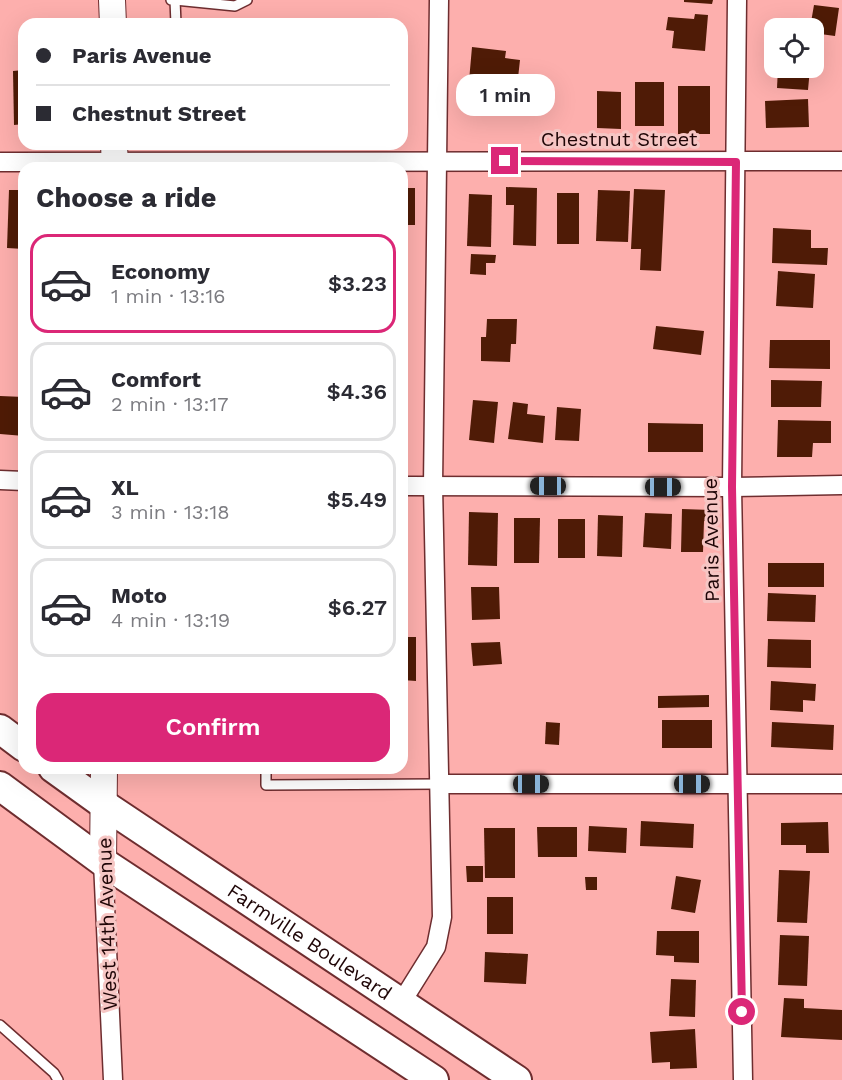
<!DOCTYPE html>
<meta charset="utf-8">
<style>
body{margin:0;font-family:"Work Sans",sans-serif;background:#f2f2f3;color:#2b2b33;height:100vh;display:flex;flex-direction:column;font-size:22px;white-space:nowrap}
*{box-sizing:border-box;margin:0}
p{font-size:20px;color:#7c7c81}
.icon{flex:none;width:33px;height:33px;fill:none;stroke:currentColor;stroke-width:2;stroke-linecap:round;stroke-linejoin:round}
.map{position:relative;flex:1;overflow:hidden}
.details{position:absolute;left:18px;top:162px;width:390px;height:612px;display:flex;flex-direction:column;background:#fff;border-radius:18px;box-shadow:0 6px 24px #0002}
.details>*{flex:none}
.top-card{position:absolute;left:18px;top:18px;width:390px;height:132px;border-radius:18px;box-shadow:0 6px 24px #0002;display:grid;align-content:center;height:132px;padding:0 18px;background:#fff}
.controls{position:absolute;left:764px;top:18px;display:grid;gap:12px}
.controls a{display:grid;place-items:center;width:60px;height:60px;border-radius:12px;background:#fff;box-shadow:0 6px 24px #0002;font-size:30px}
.end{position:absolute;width:27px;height:27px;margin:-14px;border:8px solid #db2777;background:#fff;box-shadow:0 0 0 3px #fff}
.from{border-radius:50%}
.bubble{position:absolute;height:42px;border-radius:18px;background:#fff;box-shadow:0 6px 24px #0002;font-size:20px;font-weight:600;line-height:42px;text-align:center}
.car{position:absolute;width:18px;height:36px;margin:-18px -9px;border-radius:8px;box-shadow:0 0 4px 2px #0007;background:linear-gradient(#222 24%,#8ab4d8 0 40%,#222 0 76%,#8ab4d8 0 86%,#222 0)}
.top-card b{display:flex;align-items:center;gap:21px;height:57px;font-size:22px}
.top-card b+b{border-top:2px solid #e1e1e2}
.top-card i{width:15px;height:15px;background:#2b2b33}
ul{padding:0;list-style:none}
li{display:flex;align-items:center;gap:18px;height:99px;margin:0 12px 9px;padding:0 6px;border:3px solid #e1e1e2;border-radius:18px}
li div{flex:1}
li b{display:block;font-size:22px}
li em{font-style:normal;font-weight:600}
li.selected{border-color:#db2777}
li>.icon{width:54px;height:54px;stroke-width:1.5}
h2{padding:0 18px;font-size:27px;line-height:72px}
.button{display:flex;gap:12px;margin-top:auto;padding:12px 18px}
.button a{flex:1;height:69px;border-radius:18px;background:#db2777;color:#fff;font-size:24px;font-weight:600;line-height:69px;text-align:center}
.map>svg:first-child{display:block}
</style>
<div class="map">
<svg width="842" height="1080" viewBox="0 0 842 1080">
<rect width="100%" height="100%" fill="#fdafad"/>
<g fill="#4f1b06">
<path d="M684,0h29l-1,4 -28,-2z"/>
<path d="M814,5l25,3 -4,28 -22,-3v-5h-3z"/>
<path d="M695,14l13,1 -3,36 -33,-3 2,-17 -8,-1 2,-13 26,2z"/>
<path d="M472,47l34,4 -1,7 15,2 -3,27 -48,-6z"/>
<path d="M778,68h32l-2,22 -31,-2z"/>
<path d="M24,70v54l-10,1 -1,-54z"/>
<rect x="635" y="82" width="29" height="44"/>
<rect x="678" y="86" width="32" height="48"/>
<path d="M597,91l24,1v37l-24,-1z"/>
<path d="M808,99l1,28 -43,1 -1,-27z"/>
<path d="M506,187l31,1 -1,58 -23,-1 1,-40h-8z"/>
<rect x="402" y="188" width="13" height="37"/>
<path d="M634,189l31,1 -4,81 -21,-1 1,-21h-10z"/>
<path d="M9,190h15v59l-17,-1z"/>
<path d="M598,190l32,1 -2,51 -32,-1z"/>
<rect x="557" y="193" width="22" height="51"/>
<path d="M469,194l23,1 -1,52 -24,-1z"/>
<path d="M773,228l38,2v18h17l-1,17 -55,-2z"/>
<path d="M471,254l25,1 -1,8h-9v12l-16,-1z"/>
<path d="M778,271l37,3 -2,34 -37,-2z"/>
<path d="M487,319h30l-1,25h-5l-1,18 -29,-1v-24h5z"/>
<path d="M656,326l48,5 -3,24 -48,-6z"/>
<path d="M770,340h60v29l-61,-1z"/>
<path d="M771,380l51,1 -1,26h-50z"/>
<path d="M0,396l24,1v39l-24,-2z"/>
<path d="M473,400l25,2 -4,41 -25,-3z"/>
<path d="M513,402l15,2 -1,10 18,2 -2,27 -35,-4z"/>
<path d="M557,407l24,2 -2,32 -24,-1z"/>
<path d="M778,420l53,1v22h-18l-1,14h-35z"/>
<path d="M648,423l55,1v28h-55z"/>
<path d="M682,509l29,1 -1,12 -6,-1 -1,31h-22z"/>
<path d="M469,512l29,1 -1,53 -29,-1z"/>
<path d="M645,513l27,1 -1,35 -28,-2z"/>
<path d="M598,515l25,1 -1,41 -25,-1z"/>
<path d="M514,518h26l-1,45h-25z"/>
<rect x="558" y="519" width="27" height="39"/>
<rect x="768" y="563" width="56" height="24"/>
<path d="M471,587h28l1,32 -28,1z"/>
<path d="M768,593l48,2 -1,27 -48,-1z"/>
<path d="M402,637h14v44l-14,-1z"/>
<path d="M768,639l43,1v28l-44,-1z"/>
<path d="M500,642l2,22 -29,2 -2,-23z"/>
<path d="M771,681l45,3 -1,17 -12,-1v12l-33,-2z"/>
<path d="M709,695v12l-51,1v-12z"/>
<rect x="662" y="720" width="50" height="28"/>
<path d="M546,722l14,1 -1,22 -14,-1z"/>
<path d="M772,722l62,3 -1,25 -62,-3z"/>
<path d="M402,733h3l-1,32h-2z"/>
<path d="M641,821l53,3 -1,24 -53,-2z"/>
<path d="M828,822l1,31h-23v-8h-25v-22z"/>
<path d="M589,826l38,2 -1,25 -38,-2z"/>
<path d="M537,827h40v30h-39z"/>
<path d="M484,828h31v50h-30z"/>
<path d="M466,866h17v16h-16z"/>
<path d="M779,870l31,1 -3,52 -30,-1z"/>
<path d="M676,876l25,4 -6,33 -24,-4z"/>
<path d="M585,877h12v13h-11z"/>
<rect x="487" y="897" width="26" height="37"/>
<path d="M657,931h42v32l-25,-1v-6l-18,-1z"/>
<path d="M780,935l29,1 -2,50 -29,-1z"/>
<path d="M485,952l43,2 -2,30 -42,-2z"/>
<path d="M671,979l25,1 -1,37 -26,-1z"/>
<path d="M784,998l20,1v9l38,2v30l-61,-3z"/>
<path d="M695,1029l2,39 -27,1v-7l-18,1 -2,-31z"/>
</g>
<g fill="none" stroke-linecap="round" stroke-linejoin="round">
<defs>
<g id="service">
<path d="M171,0h4l1,24"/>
<path d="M175,0l60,6 12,-6"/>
<path d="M266,768v17l174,-1"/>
<path d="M0,1025l54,48 4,7"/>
</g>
<g id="minor">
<path d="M737,0l-5,487 11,593"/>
<path d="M0,162l842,-1"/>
<path d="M0,480l24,1"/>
<path d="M402,486l330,1 110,-2"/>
<path d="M440,784h402"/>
<path d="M103,862l10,218"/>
<path d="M401,1003l35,-56 6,-30 -9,-431 6,-486"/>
</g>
<g id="secondary">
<path d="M112,0l1,24"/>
<path d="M114,144l1,24"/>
<path d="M103,862l1,-94"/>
</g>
<g id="primary">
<path d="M0,729l24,18"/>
<path id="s1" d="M53,768l50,36 414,276"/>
<path d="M0,786l103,76 331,218"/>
</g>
</defs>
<use href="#service" stroke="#6e2d2f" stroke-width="12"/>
<use href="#minor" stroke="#6e2d2f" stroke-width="21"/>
<use href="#secondary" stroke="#6e2d2f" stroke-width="28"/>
<use href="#primary" stroke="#6e2d2f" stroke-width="32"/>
<use href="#service" stroke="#fff" stroke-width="9"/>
<use href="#minor" stroke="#fff" stroke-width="18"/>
<use href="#secondary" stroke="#fff" stroke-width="26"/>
<use href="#primary" stroke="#fff" stroke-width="28"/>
</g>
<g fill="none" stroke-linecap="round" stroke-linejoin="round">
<path stroke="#db2777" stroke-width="8" d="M505,161l231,1 -4,325 10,525"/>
</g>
<g text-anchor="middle" stroke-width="6" stroke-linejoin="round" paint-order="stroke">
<g font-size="20" fill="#1e0506" stroke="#f6c6c4">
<text x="619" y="146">Chestnut Street</text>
<text transform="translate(711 540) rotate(-91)" y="7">Paris Avenue</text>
<text transform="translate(107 924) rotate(-92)" y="7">West 14th Avenue</text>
<text dy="7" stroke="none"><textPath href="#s1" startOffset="310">Farmville Boulevard</textPath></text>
</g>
</g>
</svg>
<div class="controls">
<a><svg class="icon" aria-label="locate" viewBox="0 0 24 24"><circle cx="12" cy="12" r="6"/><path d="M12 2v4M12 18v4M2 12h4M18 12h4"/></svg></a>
</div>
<i class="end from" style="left:742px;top:1012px"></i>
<i class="end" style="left:505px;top:161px"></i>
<div class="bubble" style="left:456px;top:74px;width:99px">1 min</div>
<i class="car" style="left:548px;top:486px;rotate:270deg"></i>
<i class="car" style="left:663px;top:487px;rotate:90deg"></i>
<i class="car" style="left:531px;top:784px;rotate:90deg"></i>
<i class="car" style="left:692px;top:784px;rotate:90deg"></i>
<div class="top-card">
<b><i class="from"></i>Paris Avenue</b>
<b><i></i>Chestnut Street</b>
</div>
<section class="details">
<h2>Choose a ride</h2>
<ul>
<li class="selected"><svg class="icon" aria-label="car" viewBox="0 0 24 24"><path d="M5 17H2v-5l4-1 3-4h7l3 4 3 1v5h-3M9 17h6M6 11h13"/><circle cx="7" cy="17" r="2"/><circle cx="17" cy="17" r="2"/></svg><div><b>Economy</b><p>1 min · 13:16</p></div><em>$3.23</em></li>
<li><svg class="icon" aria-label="car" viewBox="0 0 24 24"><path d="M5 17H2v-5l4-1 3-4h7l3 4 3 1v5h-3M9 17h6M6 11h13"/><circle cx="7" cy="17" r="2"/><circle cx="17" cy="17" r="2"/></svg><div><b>Comfort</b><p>2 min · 13:17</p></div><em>$4.36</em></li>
<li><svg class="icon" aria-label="car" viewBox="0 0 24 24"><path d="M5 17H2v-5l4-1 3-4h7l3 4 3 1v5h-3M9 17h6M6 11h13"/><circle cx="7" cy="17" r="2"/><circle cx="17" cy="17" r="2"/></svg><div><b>XL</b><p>3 min · 13:18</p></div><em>$5.49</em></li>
<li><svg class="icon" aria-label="car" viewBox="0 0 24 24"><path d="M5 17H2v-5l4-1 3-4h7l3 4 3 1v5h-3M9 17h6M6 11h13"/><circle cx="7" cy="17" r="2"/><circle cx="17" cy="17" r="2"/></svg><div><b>Moto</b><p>4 min · 13:19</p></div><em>$6.27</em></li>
</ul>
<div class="button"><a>Confirm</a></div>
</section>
</div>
